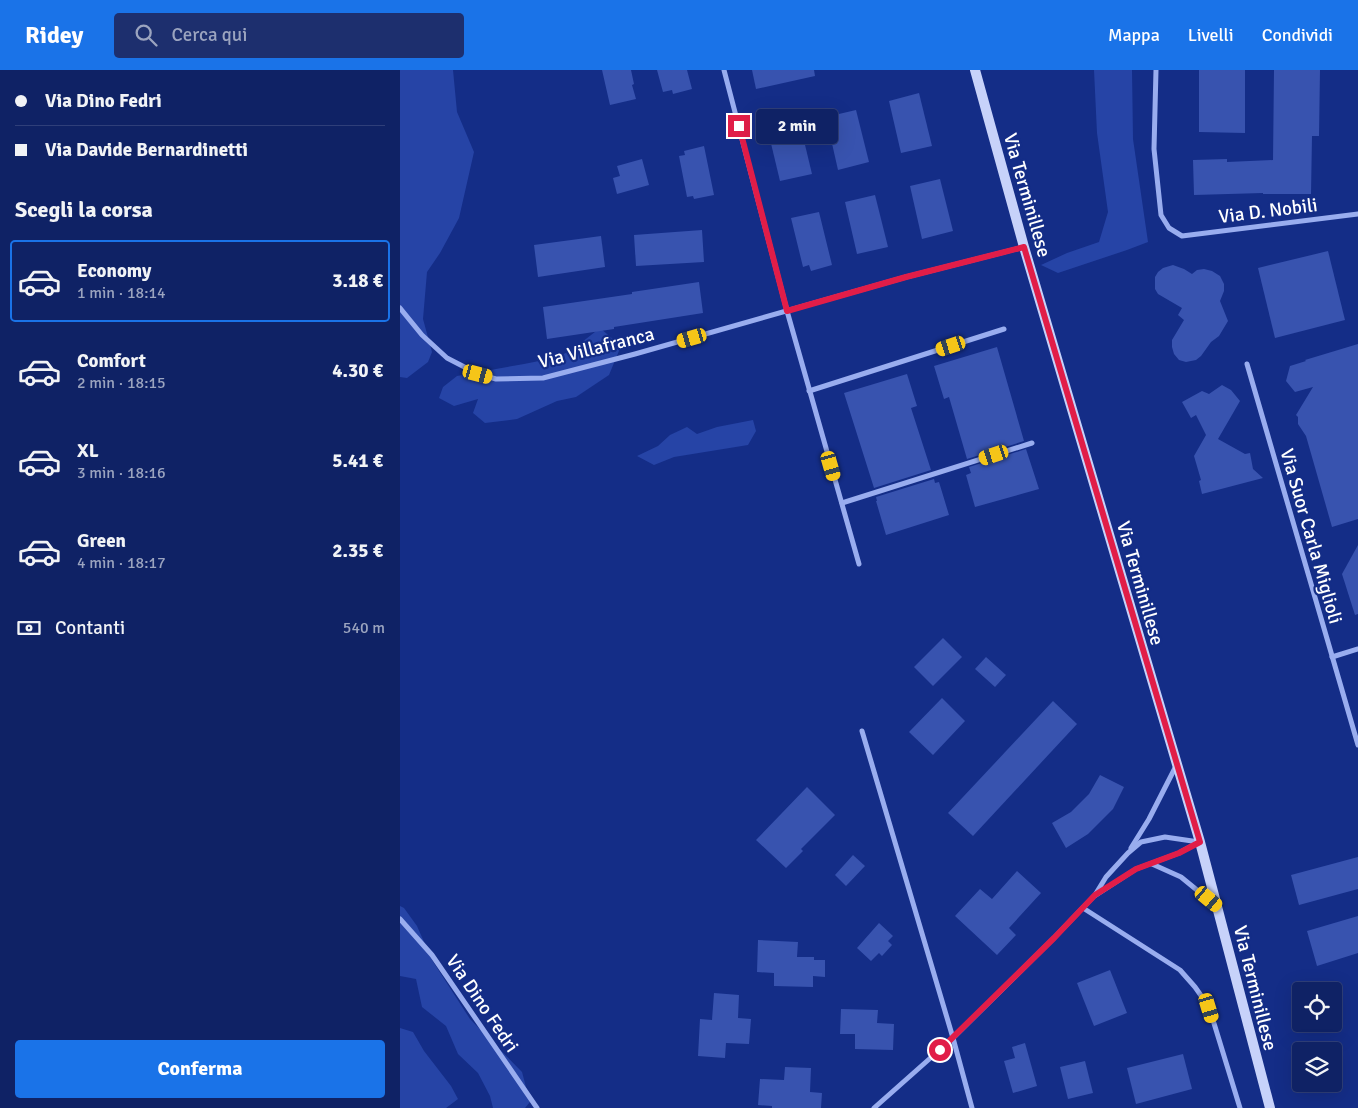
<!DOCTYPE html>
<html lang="it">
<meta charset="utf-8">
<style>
body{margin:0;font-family:Signika,sans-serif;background:#1d2f6e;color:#f1f3f6;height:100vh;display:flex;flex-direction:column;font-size:19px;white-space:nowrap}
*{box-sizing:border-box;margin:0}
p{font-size:16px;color:#9ba4bf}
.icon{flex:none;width:28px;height:28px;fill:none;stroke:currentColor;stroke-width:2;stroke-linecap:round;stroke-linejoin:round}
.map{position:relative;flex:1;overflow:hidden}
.panel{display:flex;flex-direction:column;background:#0f2265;width:400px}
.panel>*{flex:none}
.guide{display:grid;align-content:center;height:110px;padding:0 15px;background:#0f2265}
.buttons{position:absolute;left:892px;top:912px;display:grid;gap:10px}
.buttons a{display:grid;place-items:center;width:50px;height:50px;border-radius:5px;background:#0f2265;box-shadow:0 5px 20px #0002,0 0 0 1px #2f3f79;font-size:25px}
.end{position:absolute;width:22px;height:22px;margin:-11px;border:6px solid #e11d48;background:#fff;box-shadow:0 0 0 2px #fff}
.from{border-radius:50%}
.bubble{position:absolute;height:35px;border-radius:5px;background:#0f2265;box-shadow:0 5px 20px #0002,0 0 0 1px #2f3f79;font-size:16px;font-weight:700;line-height:35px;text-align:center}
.car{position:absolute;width:15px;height:30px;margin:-15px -8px;border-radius:6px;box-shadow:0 0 4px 1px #0007;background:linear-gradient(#f5c518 24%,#345 0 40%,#f5c518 0 76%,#345 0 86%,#f5c518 0)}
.guide b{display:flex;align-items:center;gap:18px;height:48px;font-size:19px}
.guide b+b{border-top:1px solid #2f3f79}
.guide i{width:12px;height:12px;background:#f1f3f6}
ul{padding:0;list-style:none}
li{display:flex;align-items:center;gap:15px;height:82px;margin:0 10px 8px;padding:0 5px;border:2px solid transparent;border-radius:5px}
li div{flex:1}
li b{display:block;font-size:19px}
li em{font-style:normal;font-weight:700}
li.selected{border-color:#1a73e8}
li>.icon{width:45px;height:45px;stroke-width:1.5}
h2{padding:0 15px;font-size:22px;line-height:60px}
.pay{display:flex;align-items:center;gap:12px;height:55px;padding:0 15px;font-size:19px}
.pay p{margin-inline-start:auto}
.primary-button{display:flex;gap:10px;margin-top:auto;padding:10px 15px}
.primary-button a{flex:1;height:58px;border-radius:5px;background:#1a73e8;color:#fff;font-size:20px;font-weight:700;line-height:58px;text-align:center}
header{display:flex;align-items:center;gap:30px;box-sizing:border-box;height:70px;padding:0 25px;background:#1a73e8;color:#fff}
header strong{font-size:24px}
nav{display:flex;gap:28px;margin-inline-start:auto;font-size:18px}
.search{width:350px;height:45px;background:#1d2f6e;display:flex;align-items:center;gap:12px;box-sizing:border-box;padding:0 18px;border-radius:5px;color:#9ba4bf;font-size:19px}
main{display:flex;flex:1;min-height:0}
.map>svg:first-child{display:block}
</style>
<header>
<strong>Ridey</strong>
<div class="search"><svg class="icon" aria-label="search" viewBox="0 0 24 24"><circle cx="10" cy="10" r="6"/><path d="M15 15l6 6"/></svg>Cerca qui</div>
<nav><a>Mappa</a><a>Livelli</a><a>Condividi</a></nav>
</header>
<main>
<section class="panel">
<div class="guide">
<b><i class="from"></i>Via Dino Fedri</b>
<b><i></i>Via Davide Bernardinetti</b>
</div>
<h2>Scegli la corsa</h2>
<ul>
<li class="selected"><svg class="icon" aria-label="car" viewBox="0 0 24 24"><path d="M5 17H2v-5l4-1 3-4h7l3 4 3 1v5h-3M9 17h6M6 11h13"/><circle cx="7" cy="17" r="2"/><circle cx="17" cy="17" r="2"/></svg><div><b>Economy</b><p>1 min · 18:14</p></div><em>3.18 €</em></li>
<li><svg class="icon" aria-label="car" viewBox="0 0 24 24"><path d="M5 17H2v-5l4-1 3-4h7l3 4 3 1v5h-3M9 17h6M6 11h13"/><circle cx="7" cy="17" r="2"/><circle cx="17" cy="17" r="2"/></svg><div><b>Comfort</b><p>2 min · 18:15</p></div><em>4.30 €</em></li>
<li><svg class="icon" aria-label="car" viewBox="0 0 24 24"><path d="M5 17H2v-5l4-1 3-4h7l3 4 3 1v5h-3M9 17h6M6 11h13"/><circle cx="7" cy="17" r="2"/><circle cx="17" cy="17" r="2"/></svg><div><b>XL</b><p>3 min · 18:16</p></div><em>5.41 €</em></li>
<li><svg class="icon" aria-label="car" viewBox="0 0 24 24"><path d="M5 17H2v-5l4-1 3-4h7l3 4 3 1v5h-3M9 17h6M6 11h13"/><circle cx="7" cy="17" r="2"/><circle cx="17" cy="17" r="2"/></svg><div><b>Green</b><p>4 min · 18:17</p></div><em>2.35 €</em></li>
</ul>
<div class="pay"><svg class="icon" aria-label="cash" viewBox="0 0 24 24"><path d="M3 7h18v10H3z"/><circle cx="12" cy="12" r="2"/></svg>Contanti<p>540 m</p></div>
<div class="primary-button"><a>Conferma</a></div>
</section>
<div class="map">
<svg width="958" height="1038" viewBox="0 0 958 1038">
<rect width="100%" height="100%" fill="#142d87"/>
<g fill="#2644a6">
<path d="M0,0h53l4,42 17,40 -15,66 -19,35 -13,19 -4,47 9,33 -4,10 -21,16 -7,-1z"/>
<path d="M694,0h38l1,69 15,103 -21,8 -69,23 -17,-8 26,-12 32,-11 9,-30 -11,-79z"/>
<path d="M200,258l21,18 -12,29 -33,22 -19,4 -40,18 -32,4 -12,-10 5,-14 -24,7 -15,-8 4,-11 14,-11 67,-12 35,-7 18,-11z"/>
<path d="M353,350l3,11 -8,14 -74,12 -20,8 -17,-9 21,-10 12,-11 17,-8 10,7 20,-7z"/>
<path d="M0,836l4,2 13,18 15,34 38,59 52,53 8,30 -5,6h-32l-3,-12 -12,-23 -20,-19 -12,-28 -24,-19 -6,-28 -16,-3z"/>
<path d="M0,958l13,4 11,19 27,35 7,13 -12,9h-46z"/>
</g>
<g fill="#3853af">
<path d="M202,0h29l3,14 -2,1 4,14 -26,6z"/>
<path d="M257,0h30l5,19 -19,5 -1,-4 -9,2z"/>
<path d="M352,0h62l1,6 -59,13z"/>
<path d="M799,0h46v63l-46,-1z"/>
<path d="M874,0h46l-1,66h-7l-1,58h-48v-1l-69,2 -1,-35 34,-1v3l46,-2z"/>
<path d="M519,23l13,53 -31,7 -12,-52z"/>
<path d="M456,40l13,52 -31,8 -12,-53z"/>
<path d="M400,54l12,50 -32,7 -12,-50z"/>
<path d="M304,76l10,49 -20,4 -1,-3 -6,1 -8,-41 6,-1 -1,-4z"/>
<path d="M242,89l7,26 -32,9 -4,-16 7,-2 -3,-10z"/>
<path d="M540,109l13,52 -31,8 -12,-53z"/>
<path d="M475,125l13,52 -31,7 -12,-52z"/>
<path d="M419,142l13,53 -21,6 -2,-6 -6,2 -12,-49z"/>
<path d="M302,160l2,32 -68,4 -2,-31z"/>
<path d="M201,166l4,31 -67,10 -4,-32z"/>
<path d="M928,181l17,69 -70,18 -17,-70z"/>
<path d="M773,195l11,4 8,5 5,-4 7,-1 8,2 8,5 4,8v7l-4,10 8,20 -9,15 -8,6 -10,14 -5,4 -10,2 -7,-2 -5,-6 -2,-7v-7l12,-20 -6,-5 4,-7 -24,-14 -3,-5v-12l3,-5 5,-4z"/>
<path d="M299,212l4,31 -89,14v2l-67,10 -4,-32 89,-13v-2z"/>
<path d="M958,274v175l-26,8 -26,-91 -8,-12v-7l-2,-2 17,-28 -18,5 -9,-11 4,-15 16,-5 -1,-1z"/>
<path d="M597,277l27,94 -57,18 -18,-62 -5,2 -10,-33z"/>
<path d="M507,304l10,32 -6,2 20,62 -57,18 -30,-95z"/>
<path d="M822,315l9,5 9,11 -22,38 27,15 5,-1 3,16 10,9 -61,16 -3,-13 2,-1 -7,-24 12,-21 -10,-20 -5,3 -9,-16 20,-11 7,3z"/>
<path d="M626,379l13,40 -64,18 -9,-32 5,-2 -2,-6z"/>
<path d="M534,409l1,4 4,-1 10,33 -63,20 -10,-34h1l-1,-4z"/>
<path d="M958,475v69l-3,1 -13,-41z"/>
<path d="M543,568l19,19 -29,29 -19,-19z"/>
<path d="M586,587l20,18 -11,12 -20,-18z"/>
<path d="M542,628l23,23 -32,34 -24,-23z"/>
<path d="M653,631l24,23 -104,112 -25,-23z"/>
<path d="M700,705l24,12 -11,22 -25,25 -22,14 -14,-25 19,-11 18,-18z"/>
<path d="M407,717l28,28 -34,34 2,2 -17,17 -30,-28z"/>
<path d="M453,785l12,11 -19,20 -11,-11z"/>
<path d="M958,787v32l-59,16 -8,-30z"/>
<path d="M617,801l24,22 -32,35 7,7 -19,20 -42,-39 25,-27 12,10z"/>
<path d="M958,846v37l-41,13 -10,-35z"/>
<path d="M479,853l14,13 -5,5 4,4 -10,11 -3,-3 -8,8 -14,-13z"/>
<path d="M358,870l40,2 -1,15h17v3h11v17l-12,-1v11l-39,-1v-13l-17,-1z"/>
<path d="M710,900l17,43 -33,13 -17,-43z"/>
<path d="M314,923l25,2 -1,23 13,1 -2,25 -23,-1 -1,15 -27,-2 2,-37 12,1z"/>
<path d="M441,939l37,1 -1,13 17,1 -1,26 -38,-1v-15h-15z"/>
<path d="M625,973l12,43 -24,7 -9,-32 11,-3 -3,-11z"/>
<path d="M783,984l9,35 -56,15 -9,-36z"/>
<path d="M685,991l8,32 -25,6 -8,-32z"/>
<path d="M385,997l26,1 -1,24 12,1 -1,15h-49v-2l-14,-1 2,-26 24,1z"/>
</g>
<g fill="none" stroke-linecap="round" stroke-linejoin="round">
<g stroke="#99adef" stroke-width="5">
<path d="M324,0l63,241 72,253"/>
<path d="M756,0l-2,79 7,66 8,13 13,8 176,-22"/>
<path d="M0,238l22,27 25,23 31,16 18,5 47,-1 92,-24 271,-77 118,-30"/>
<path d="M847,294l111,381"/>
<path d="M409,321l195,-62"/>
<path d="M442,433l190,-60"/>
<path d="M932,587l26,-8"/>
<path d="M462,661l91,307 19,70"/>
<path d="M731,778l18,-29 27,-53"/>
<path d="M752,794l29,13 33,27"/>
<path d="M696,825l40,-26 43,-16 20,-11"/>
<path d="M683,838l97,62 15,17 14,20 31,101"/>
<path d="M0,849l32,36 105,153"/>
<path d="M474,1038l79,-70 101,-100 41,-43 11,-18 22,-24 13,-11 24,-5 34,5"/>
</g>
<path stroke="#c7d2fa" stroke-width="10" d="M575,0l49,177 176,595 70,266"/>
</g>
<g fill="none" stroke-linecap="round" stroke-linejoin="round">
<path stroke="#e11d48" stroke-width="6" d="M339,56l48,185 119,-34 118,-30 176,595 -21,11 -43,16 -41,26 -41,43 -114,112"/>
</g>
<g text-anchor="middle" stroke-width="4.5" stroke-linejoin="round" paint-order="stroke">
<g font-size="19" fill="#fff" stroke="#142d87">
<text transform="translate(628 125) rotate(74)" y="7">Via Terminillese</text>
<text transform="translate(868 140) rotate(-7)" y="7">Via D. Nobili</text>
<text transform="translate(196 277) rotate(-14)" y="7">Via Villafranca</text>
<text transform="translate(912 466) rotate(74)" y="7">Via Suor Carla Miglioli</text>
<text transform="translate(741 513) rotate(74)" y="7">Via Terminillese</text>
<text transform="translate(856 918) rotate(76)" y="7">Via Terminillese</text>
<text transform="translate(83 933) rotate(56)" y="7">Via Dino Fedri</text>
</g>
</g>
</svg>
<div class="buttons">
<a><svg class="icon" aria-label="locate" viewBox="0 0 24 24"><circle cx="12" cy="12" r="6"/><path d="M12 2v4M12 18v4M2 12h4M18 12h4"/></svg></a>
<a><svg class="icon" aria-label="layers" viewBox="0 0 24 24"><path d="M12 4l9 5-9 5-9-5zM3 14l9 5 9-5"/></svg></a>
</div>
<i class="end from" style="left:540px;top:980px"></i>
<i class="end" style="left:339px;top:56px"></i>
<div class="bubble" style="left:356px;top:39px;width:82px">2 min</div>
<i class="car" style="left:292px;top:268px;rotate:254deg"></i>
<i class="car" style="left:551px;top:276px;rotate:252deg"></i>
<i class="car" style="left:78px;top:304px;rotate:105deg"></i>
<i class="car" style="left:594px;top:385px;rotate:252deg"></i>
<i class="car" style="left:431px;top:396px;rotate:164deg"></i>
<i class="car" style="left:809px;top:829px;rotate:130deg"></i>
<i class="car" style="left:809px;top:938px;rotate:163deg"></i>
</div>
</main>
